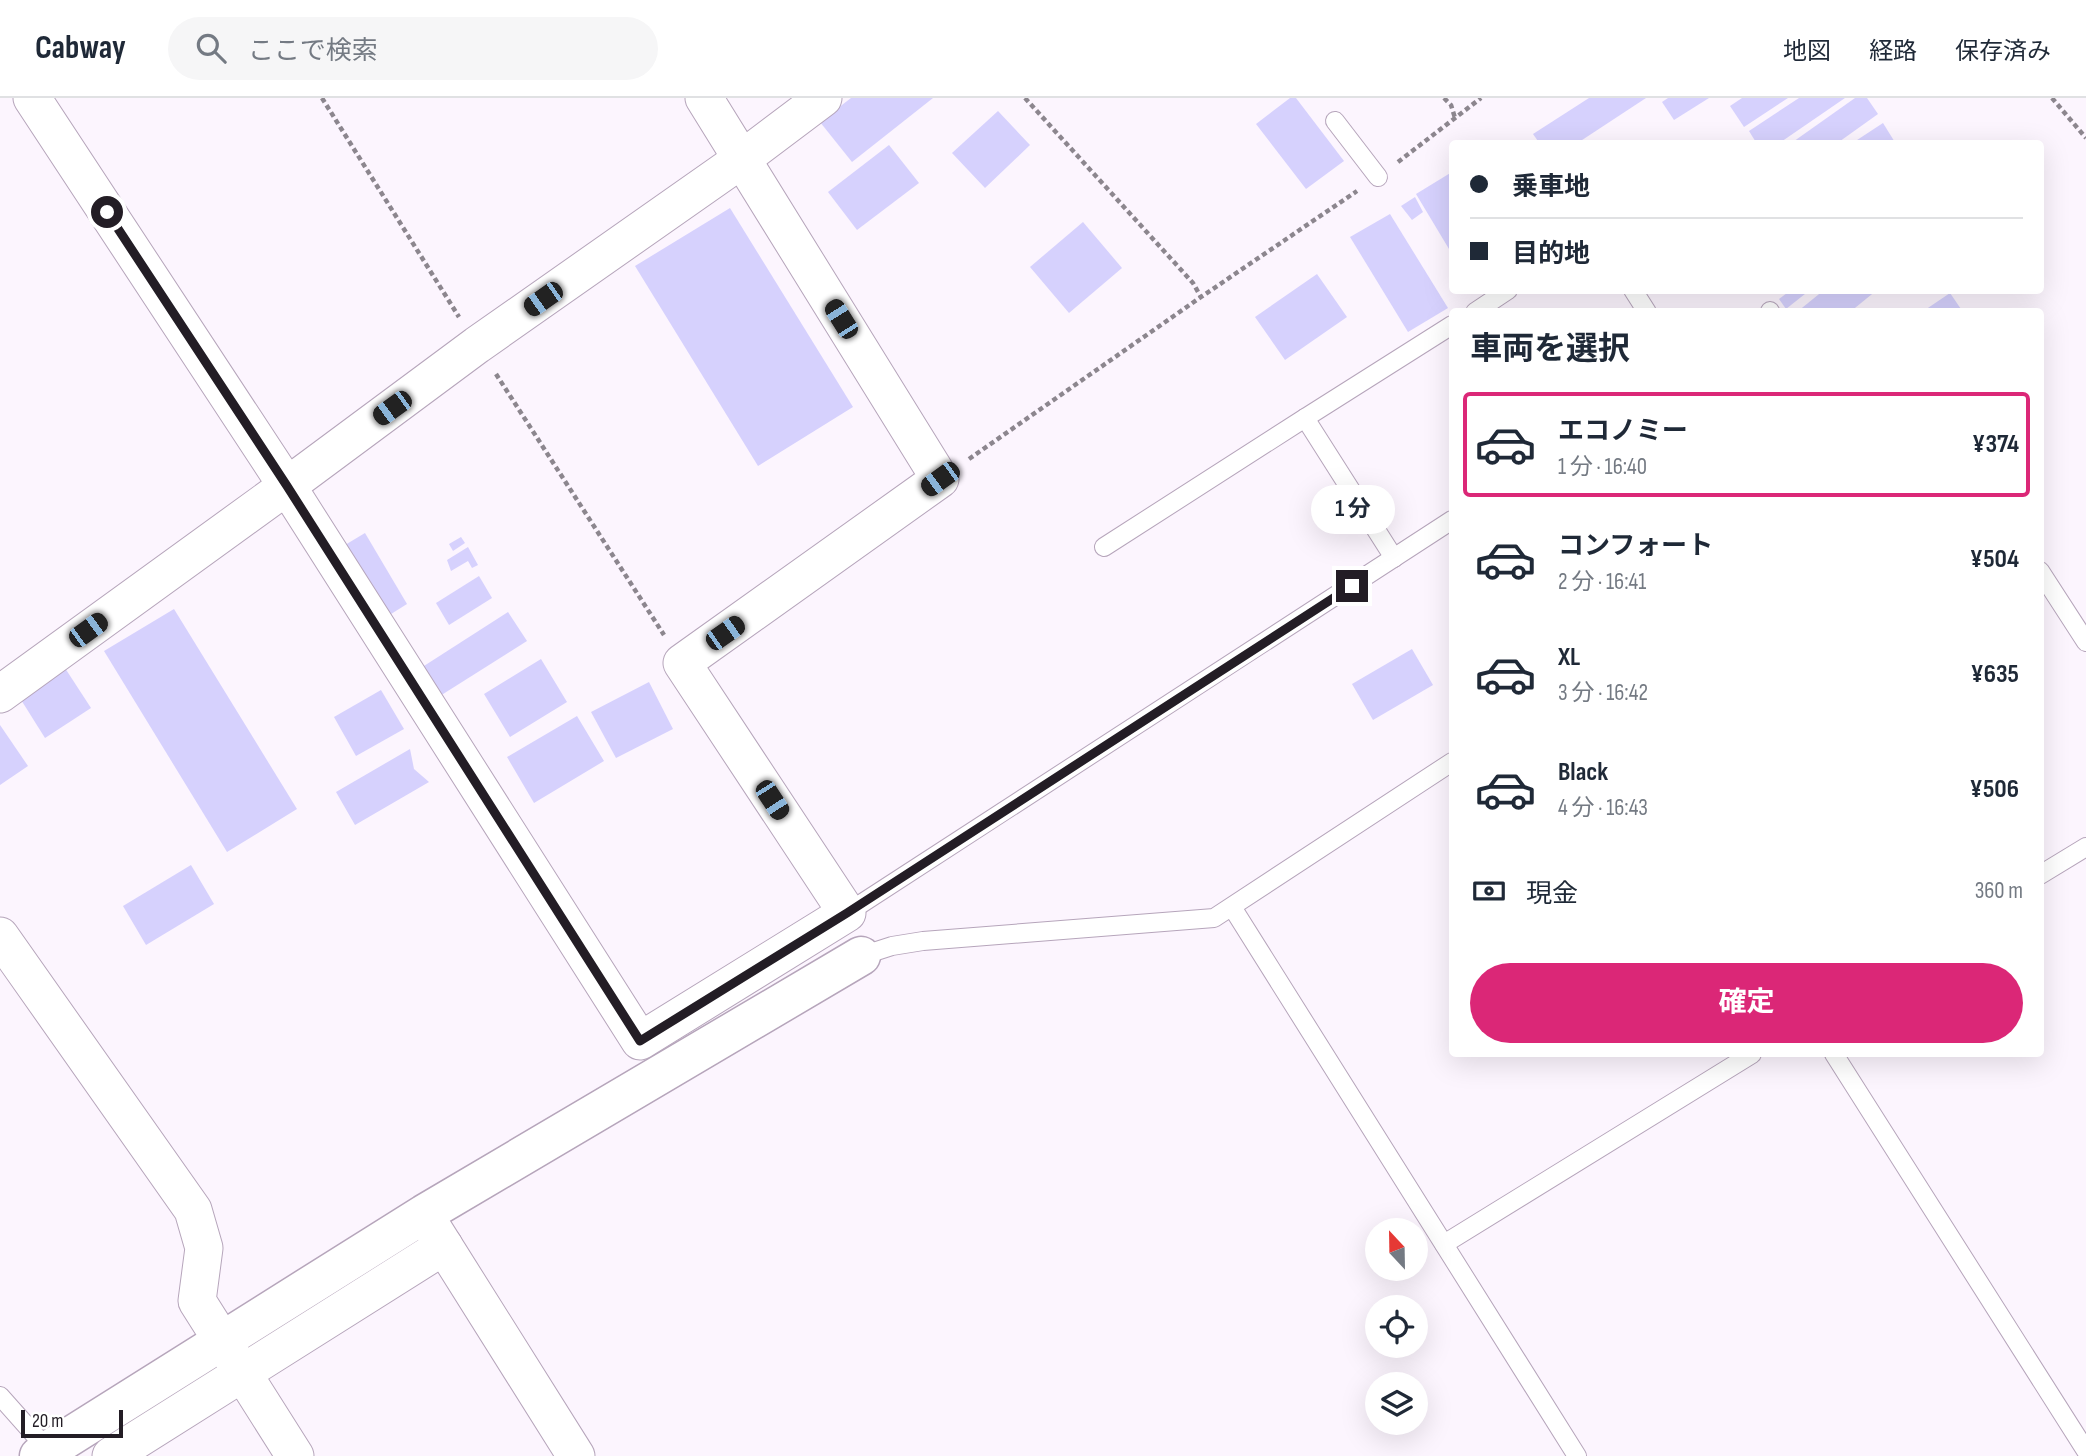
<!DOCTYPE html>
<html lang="ja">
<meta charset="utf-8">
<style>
body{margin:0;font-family:"Sofia Sans Condensed","Noto Sans JP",sans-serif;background:#f6f6f7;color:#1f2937;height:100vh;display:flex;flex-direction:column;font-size:26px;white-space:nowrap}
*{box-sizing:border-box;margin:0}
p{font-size:23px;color:#747a83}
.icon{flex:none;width:38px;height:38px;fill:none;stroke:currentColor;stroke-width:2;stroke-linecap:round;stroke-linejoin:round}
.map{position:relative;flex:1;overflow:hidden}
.details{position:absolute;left:1449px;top:210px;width:595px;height:749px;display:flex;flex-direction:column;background:#fff;border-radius:7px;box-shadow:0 7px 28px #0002}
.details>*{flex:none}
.top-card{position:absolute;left:1449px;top:42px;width:595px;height:154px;border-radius:7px;box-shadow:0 7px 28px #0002;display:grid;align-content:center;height:154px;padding:0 21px;background:#fff}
.needle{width:46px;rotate:338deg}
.controls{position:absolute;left:1365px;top:1120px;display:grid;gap:14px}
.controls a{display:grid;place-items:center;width:63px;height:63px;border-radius:50%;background:#fff;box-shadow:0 7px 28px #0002;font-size:35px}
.scale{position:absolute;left:21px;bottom:18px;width:102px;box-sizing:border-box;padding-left:7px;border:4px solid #231d25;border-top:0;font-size:19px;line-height:24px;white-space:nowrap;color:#231d25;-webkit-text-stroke:5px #fff;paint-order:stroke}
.end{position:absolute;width:32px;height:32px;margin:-16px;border:9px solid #231d25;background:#fff;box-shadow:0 0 0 4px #fff}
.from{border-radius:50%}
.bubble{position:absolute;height:49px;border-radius:24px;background:#fff;box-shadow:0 7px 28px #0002;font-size:23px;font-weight:700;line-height:49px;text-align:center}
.car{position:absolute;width:21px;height:42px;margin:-21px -10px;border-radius:9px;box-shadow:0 0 5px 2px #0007;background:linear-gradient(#222 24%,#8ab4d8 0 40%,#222 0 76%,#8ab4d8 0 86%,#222 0)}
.top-card b{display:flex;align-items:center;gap:24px;height:66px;font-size:26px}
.top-card b+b{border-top:2px solid #e0e1e3}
.top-card i{width:18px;height:18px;background:#1f2937}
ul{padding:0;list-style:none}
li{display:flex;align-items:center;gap:21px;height:105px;margin:0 14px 10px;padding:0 7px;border:4px solid transparent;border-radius:7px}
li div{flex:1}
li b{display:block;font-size:26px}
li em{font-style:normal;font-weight:700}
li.current{border-color:#db2777}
li>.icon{width:63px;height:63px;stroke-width:1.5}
h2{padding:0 21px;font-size:32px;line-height:84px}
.pay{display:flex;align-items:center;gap:18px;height:77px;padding:0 21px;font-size:26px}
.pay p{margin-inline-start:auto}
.primary-button{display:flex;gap:14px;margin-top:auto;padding:14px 21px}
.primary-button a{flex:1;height:80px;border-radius:42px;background:#db2777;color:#fff;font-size:28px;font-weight:700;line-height:80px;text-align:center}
header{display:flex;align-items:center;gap:42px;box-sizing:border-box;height:98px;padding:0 35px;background:#fff;border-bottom:2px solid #e0e1e3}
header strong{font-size:33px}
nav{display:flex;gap:38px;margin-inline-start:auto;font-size:24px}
.search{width:490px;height:63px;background:#f6f6f7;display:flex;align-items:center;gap:18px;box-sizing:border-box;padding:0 24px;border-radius:38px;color:#747a83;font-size:26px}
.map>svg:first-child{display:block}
</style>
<header>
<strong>Cabway</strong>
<div class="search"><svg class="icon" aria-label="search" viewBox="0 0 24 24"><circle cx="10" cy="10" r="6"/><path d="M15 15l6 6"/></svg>ここで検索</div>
<nav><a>地図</a><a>経路</a><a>保存済み</a></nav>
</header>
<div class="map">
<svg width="2086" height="1358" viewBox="0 0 2086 1358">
<rect width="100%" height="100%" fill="#fcf5fe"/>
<g fill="#d6d1fd">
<path d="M851,0h82l-81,64 -32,-40z"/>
<path d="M1290,0h6l48,63 -38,28 -50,-65z"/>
<path d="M1589,0h57l-70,46h-36l-7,-10z"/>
<path d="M1668,0h41l-35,22 -12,-18z"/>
<path d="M1742,0h46l-44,29 -14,-21z"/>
<path d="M1799,0h46l-67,46h-21l-8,-13z"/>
<path d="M1855,0h12l11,16 -42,30h-46z"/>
<path d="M998,13l32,34 -45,43 -33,-35z"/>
<path d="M1883,25l13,21h-45z"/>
<path d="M889,47l30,38 -62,47 -29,-38z"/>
<path d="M1452,74v82l-36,-60z"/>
<path d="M1415,99l8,15 -11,8 -11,-14z"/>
<path d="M730,110l123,199 -95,59 -123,-200z"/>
<path d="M1390,116l58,94 -40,24 -58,-95z"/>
<path d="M1083,124l39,46 -53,45 -39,-46z"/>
<path d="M1317,176l30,43 -62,43 -30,-43z"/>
<path d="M1791,192h19l-24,19 -7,-10z"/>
<path d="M1824,192h53l-27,22h-53z"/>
<path d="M1950,195l13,19h-41z"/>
<path d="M365,435l42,71 -24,15 -43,-71z"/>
<path d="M461,439l4,6 -12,8 -4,-7z"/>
<path d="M468,449l10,18 -6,3 -4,-7 -17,10 -4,-11z"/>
<path d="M479,478l13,22 -43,27 -13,-22z"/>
<path d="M174,511l123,200 -70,43 -123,-201z"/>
<path d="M508,514l19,29 -95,60 -19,-28z"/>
<path d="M1412,551l21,36 -60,35 -21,-36z"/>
<path d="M541,561l26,43 -57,35 -26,-43z"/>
<path d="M63,567l28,43 -46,30 -27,-43z"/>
<path d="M649,584l24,47 -57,29 -25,-46z"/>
<path d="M381,592l23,39 -48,27 -22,-39z"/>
<path d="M577,618l27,45 -70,42 -27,-46z"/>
<path d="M0,627l28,41 -28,19z"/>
<path d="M410,651l4,20 15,13 -74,43 -19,-33z"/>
<path d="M191,767l23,39 -68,41 -23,-39z"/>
</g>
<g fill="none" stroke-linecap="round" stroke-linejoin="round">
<defs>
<g id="lane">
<path d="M1335,23l43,56"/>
<path d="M1633,192l14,22"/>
<path d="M1475,214l33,-22"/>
<path d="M1770,214v-1"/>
<path d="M1104,449l201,-129"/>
<path d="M1394,460l-89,-140 147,-93"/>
<path d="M2040,473l46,71"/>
<path d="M2040,777l46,-28"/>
<path d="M1232,809l345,549"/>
<path d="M847,815l605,-393"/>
<path d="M861,858l31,-10 31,-5 291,-23 238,-156"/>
<path d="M1834,956l252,397"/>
<path d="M1444,1146l308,-190"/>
<path d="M0,1298l48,54"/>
</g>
<g id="street">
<path d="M32,0l255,388 190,-141 265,-186 81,-61"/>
<path d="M0,596l287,-208 353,555 207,-128 -165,-250 258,-184 -236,-381"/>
<path d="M0,838l193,274 11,38 -7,53 98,155"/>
<path d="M432,1129l144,229"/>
<path d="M111,1358l333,-210"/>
</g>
<path id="secondary" d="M39,1358l385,-242 437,-258"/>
</defs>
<use href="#lane" stroke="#b6a5bb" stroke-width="20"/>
<use href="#street" stroke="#b6a5bb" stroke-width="39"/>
<use href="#secondary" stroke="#b6a5bb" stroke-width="41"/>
<g stroke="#8c868e" stroke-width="4.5" stroke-dasharray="5 3.5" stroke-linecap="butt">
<path d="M322,0l137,219"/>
<path d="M1025,0l168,185 8,14"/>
<path d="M1444,0l7,7 4,13"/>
<path d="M2052,0l34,40"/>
<path d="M1398,64l83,-64"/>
<path d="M496,276l168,261"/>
<path d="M969,361l232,-162 156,-106"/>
</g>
<use href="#lane" stroke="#fff" stroke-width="18"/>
<use href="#street" stroke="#fff" stroke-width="37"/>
<use href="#secondary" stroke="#fff" stroke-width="38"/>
</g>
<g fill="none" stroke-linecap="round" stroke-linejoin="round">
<path stroke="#231d25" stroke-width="9" d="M107,114l180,274 353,555 207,-128 505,-327"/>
</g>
</svg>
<div class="controls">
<a><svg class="needle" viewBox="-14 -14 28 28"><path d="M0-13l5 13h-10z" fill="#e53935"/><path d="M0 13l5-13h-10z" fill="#747a83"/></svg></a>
<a><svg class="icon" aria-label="locate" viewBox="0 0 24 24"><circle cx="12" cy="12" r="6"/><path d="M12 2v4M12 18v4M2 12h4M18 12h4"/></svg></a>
<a><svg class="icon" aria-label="layers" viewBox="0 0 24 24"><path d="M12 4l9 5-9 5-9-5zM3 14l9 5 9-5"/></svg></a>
</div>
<div class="scale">20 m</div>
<i class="end from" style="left:107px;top:114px"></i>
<i class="end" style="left:1352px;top:488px"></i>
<div class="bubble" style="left:1311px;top:387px;width:84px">1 分</div>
<i class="car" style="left:543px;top:201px;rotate:235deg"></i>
<i class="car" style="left:841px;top:221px;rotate:328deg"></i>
<i class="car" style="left:392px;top:310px;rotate:234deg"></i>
<i class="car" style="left:940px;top:381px;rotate:234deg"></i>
<i class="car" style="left:88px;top:532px;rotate:54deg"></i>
<i class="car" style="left:725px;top:535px;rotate:55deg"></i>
<i class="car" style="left:772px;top:702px;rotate:147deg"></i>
<div class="top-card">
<b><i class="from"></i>乗車地</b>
<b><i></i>目的地</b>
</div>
<section class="details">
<h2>車両を選択</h2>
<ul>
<li class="current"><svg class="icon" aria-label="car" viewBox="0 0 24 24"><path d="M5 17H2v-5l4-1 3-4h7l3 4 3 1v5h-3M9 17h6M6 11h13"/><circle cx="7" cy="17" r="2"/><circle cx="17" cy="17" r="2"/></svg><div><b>エコノミー</b><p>1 分 · 16:40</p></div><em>¥374</em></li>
<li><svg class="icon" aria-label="car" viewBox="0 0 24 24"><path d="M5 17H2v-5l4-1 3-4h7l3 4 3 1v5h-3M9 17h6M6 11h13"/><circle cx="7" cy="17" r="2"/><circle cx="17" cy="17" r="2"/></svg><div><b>コンフォート</b><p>2 分 · 16:41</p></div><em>¥504</em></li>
<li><svg class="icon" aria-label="car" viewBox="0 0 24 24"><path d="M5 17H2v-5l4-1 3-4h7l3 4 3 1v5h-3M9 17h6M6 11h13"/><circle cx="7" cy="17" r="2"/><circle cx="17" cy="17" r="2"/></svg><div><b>XL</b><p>3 分 · 16:42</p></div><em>¥635</em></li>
<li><svg class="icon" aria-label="car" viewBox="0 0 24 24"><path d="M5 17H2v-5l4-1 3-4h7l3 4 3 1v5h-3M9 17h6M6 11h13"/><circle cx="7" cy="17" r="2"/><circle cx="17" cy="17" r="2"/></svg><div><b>Black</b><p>4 分 · 16:43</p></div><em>¥506</em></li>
</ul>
<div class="pay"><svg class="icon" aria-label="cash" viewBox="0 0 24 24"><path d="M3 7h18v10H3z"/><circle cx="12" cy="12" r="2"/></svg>現金<p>360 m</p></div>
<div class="primary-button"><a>確定</a></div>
</section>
</div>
